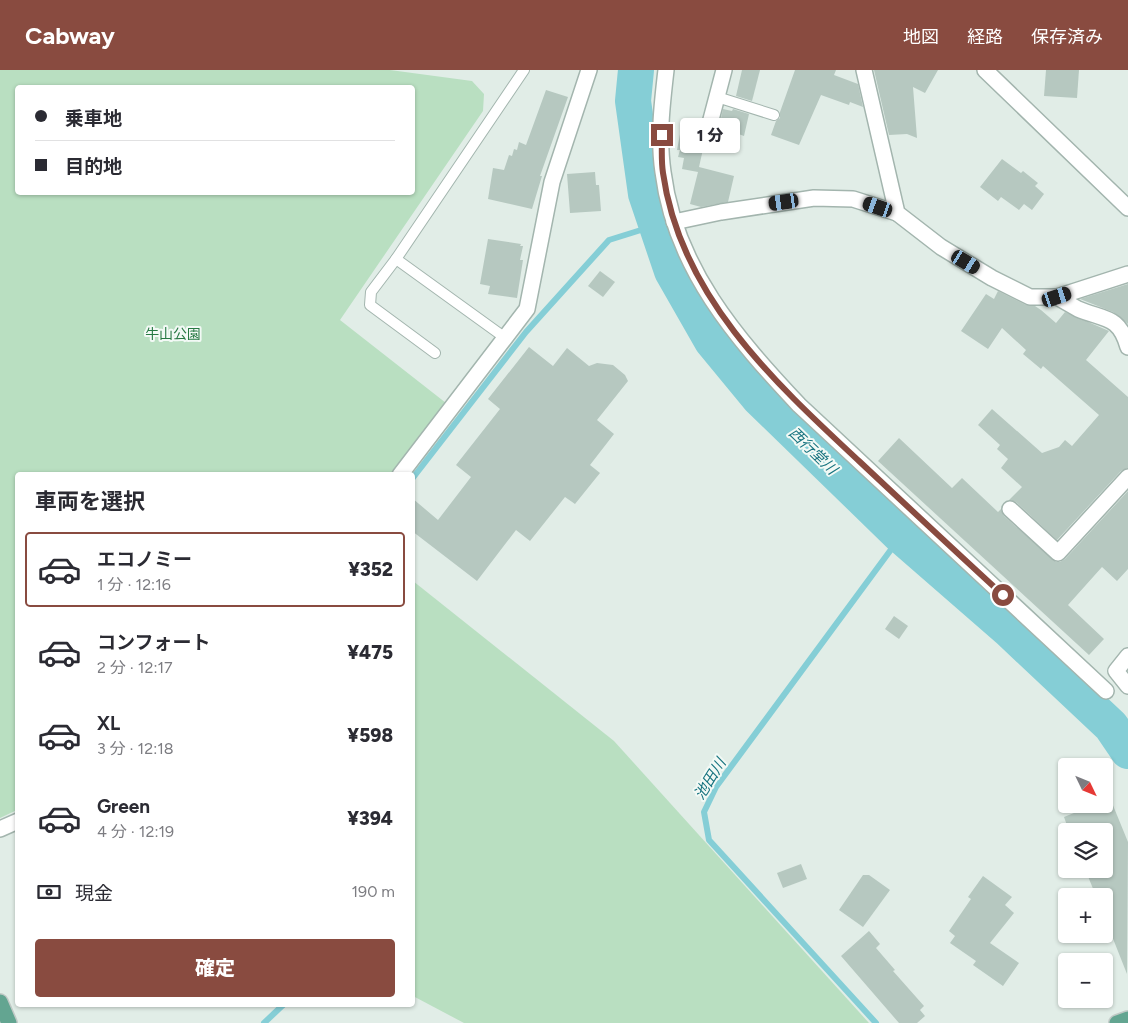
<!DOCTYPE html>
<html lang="ja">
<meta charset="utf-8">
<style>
body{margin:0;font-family:Figtree,"Noto Sans JP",sans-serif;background:#f2f2f3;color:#2b2b33;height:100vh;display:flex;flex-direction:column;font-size:19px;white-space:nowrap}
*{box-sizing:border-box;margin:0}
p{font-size:16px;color:#7c7c81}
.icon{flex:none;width:28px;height:28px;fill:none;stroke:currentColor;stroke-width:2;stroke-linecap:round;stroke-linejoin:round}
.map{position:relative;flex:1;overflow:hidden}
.details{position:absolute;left:15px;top:402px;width:400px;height:535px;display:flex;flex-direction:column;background:#fff;border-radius:5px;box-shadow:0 1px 4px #0004}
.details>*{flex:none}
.hud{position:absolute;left:15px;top:15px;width:400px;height:110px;border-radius:5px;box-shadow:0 1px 4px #0004;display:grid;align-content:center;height:110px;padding:0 20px;background:#fff}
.needle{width:32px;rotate:133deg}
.controls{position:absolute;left:1058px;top:688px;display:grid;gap:10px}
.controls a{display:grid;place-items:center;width:55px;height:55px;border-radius:5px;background:#fff;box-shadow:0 1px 4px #0004;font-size:25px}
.end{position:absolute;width:22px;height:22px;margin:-11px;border:6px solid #894b40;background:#fff;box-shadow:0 0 0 2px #fff}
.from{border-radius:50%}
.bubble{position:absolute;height:35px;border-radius:5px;background:#fff;box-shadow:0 1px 4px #0004;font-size:16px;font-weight:800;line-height:35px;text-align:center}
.car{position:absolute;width:15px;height:30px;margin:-15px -8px;border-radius:6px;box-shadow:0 0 4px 1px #0007;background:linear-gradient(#222 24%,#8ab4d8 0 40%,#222 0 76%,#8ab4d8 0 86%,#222 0)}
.hud b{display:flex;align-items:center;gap:18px;height:48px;font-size:19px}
.hud b+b{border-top:1px solid #e1e1e2}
.hud i{width:12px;height:12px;background:#2b2b33}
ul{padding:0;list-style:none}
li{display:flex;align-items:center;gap:15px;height:75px;margin:0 10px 8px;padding:0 10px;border:2px solid transparent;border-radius:5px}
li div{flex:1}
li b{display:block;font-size:19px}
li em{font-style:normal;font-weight:800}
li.active{border-color:#894b40}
li>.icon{width:45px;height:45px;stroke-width:1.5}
h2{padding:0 20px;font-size:22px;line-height:60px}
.pay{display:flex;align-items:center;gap:12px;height:55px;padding:0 20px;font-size:19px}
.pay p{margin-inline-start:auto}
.action{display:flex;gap:10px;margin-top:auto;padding:10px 20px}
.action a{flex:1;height:58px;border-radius:5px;background:#894b40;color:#fff;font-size:20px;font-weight:800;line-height:58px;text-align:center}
header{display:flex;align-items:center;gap:30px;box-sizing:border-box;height:70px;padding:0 25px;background:#894b40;color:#fff}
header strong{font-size:24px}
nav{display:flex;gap:28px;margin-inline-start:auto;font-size:18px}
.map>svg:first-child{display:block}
</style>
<header>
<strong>Cabway</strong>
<nav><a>地図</a><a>経路</a><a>保存済み</a></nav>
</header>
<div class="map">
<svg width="1128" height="953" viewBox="0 0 1128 953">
<rect width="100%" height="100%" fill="#e1ede7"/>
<g fill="#b9dfc1" fill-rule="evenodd">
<path d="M0,0h390l82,11 12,13 -1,17 -143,209 106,83 -55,72h-373l-1,335 -17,8zM18,18h394v104h-394z"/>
<path d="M413,511l201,160 255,282h-405l-51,-27z"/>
</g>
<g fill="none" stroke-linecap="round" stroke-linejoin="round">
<g stroke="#85ced6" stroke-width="6">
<path d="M412,409l114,-147 83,-92 48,-15"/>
<path d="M264,953l19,-18"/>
<path d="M876,953l-167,-183 -5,-28 12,-25 185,-251"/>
</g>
<path stroke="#85ced6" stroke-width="36" d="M636,0l-3,31 13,93 26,77 40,70 47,57 142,138 108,94 102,96 17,25"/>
</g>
<g fill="#b6c8c0">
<path d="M742,0h18l-8,31 -16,-5z"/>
<path d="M795,0h41l-2,5 24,9 5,23 -13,-5 -1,3 -28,-10 -22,50 -28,-10 5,-14 4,-3v-6z"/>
<path d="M874,0h64l-13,23 -12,-6 4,51 -10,-4 -18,1z"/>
<path d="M1046,0h33l-2,28 -33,-2z"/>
<path d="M546,20l22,7 -28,79h2l-10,33 -44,-10 5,-31 11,2 5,-15 3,1 2,-7 3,1 2,-8 7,3z"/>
<path d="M723,39l9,2 1,-2 16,5 -5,22 -25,-9z"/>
<path d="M686,50l14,3v7l6,6 -7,31 35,9 -6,26 -27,5 -11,-3 8,-32 -16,-3 2,-11 -6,-1 2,-7h-3l4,-21h3z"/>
<path d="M1002,89l19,14 2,-2 15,12 -3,3 9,8 -12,16 -8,-6 -5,6 -18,-13 -3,4 -18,-14z"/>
<path d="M595,102l1,13h3l2,26 -31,2 -3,-39z"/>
<path d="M488,169l33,5 -1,2h3l-3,14h3l-6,38 -29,-4 2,-8 -10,-2z"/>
<path d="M600,201l15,11 -12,15 -15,-11z"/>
<path d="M1128,214v40l-15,-12 -33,-13z"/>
<path d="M998,221l28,14 9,1 6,4 15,13 9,-11 44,19 -23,29 42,37v71l-7,3 -64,69 -41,-38 -7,-2 13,-13 -21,-19 7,-9 -11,-10 3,-4 -22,-20 14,-16 50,44 17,-6 6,-7 7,6 27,-31 -56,-49 -2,3 -18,-15 3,-4 -24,-22 -14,21 -27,-18 25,-37 8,5z"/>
<path d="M529,277l24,19 14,-18 22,18 8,-3 16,2 12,10 3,6 -31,39 17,14 -24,31 10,8 -25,31 -10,-7 -35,44 -14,-11 -39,51 -65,-50v-33l26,22 33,-43 -15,-12 44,-56 -12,-10z"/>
<path d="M899,368l53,50 10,-10 36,34 3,-3 3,7 52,46h4l5,-3 63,-68v78l-11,12 -15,-14 -34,38 36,34 -15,16 -211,-194z"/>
<path d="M894,546l14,10 -9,13 -14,-10z"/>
<path d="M1110,728l18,44 -1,132 -23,-58v-20h-8l-11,-27h19v-38h-35l-5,-14 32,-13h8v-4z"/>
<path d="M801,794l6,15 -24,9 -6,-15z"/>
<path d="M863,805h6l21,15 -27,37 -24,-17z"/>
<path d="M983,806l29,21 -7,8 9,8 -24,30 29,20 -16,23 -30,-21 3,-4 -26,-18 5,-7 -6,-5 22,-32 -3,-2z"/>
<path d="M869,861l11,13 -4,4 19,22 -2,1 31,35 -4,4 5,6 -8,7h-18l-58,-67z"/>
</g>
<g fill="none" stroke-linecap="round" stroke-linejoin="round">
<defs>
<g id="lane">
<path d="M717,27l57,18"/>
<path d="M396,189l108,78"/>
<path d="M435,283l-65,-48 1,-13 25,-33 128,-189"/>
</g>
<g id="street">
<path d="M666,0c-4,34 -8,68 -3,102 12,96 73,166 136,233l307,286"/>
<path d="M864,0l33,143 44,34 51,31 38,19h27l71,-23"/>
<path d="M985,0l143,138"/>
<path d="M709,57l15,-57"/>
<path d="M674,152l47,-10 93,-14 39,1 44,14"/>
<path d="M1057,227c7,4 14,8 21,12 26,11 41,6 50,38"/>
<path d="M400,405l127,-166 25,-127 37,-112"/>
<path d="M1010,439l48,44 70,-76"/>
<path d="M1128,586l-12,15 12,15"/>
<path d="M0,759l18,-8"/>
</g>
<g id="primary">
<path d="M0,932l9,21"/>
<path d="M1117,953l11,-4"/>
</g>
</defs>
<use href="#lane" stroke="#a3b5ae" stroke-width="12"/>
<use href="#street" stroke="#a3b5ae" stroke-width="18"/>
<use href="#primary" stroke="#c1c9c6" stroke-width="18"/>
<use href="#lane" stroke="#fff" stroke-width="10"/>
<use href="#street" stroke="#fff" stroke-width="15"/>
<use href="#primary" stroke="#63a591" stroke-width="15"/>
</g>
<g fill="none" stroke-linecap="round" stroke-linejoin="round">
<path stroke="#894b40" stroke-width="6" d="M662,65c0,12 -1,25 1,38 17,122 110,208 196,288 48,45 96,90 144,134"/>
</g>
<g text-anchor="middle" stroke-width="4" stroke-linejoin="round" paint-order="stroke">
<g font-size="14" fill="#277943" stroke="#f2f9f5">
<text x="173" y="269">牛山公園</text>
</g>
<g font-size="15" font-style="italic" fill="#16737f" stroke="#f2f9f5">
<text transform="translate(813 381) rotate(44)" y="5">西行堂川</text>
<text transform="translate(710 709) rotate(-58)" y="5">池田川</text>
</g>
</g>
</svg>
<div class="controls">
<a><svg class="needle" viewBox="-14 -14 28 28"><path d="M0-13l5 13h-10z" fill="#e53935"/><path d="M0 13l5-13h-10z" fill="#7c7c81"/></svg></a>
<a><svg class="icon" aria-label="layers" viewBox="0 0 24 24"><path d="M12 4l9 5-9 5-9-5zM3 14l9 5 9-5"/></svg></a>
<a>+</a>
<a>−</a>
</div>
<i class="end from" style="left:1003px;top:525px"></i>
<i class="end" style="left:662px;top:65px"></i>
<div class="bubble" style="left:680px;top:48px;width:60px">1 分</div>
<i class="car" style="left:784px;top:132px;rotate:262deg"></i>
<i class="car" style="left:878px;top:137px;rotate:289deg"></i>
<i class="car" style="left:966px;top:192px;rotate:121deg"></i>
<i class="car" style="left:1057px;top:227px;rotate:72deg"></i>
<div class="hud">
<b><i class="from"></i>乗車地</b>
<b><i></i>目的地</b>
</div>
<section class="details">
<h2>車両を選択</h2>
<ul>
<li class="active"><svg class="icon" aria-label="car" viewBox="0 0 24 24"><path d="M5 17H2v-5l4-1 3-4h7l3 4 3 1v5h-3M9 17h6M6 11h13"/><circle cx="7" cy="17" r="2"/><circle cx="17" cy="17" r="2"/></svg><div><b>エコノミー</b><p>1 分 · 12:16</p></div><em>¥352</em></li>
<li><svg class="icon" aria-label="car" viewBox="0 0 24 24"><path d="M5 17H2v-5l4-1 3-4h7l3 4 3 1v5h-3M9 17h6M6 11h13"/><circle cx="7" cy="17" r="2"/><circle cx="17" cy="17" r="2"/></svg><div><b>コンフォート</b><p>2 分 · 12:17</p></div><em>¥475</em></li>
<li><svg class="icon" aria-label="car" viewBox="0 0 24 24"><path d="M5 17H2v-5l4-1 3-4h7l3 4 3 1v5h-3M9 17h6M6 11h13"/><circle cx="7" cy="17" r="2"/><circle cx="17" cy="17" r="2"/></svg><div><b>XL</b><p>3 分 · 12:18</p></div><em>¥598</em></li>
<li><svg class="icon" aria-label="car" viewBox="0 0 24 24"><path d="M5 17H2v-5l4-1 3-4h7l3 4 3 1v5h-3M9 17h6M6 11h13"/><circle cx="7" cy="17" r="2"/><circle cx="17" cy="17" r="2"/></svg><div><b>Green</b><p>4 分 · 12:19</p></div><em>¥394</em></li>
</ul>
<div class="pay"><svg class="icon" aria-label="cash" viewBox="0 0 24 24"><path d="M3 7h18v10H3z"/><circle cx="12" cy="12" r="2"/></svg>現金<p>190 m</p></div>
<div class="action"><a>確定</a></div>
</section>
</div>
